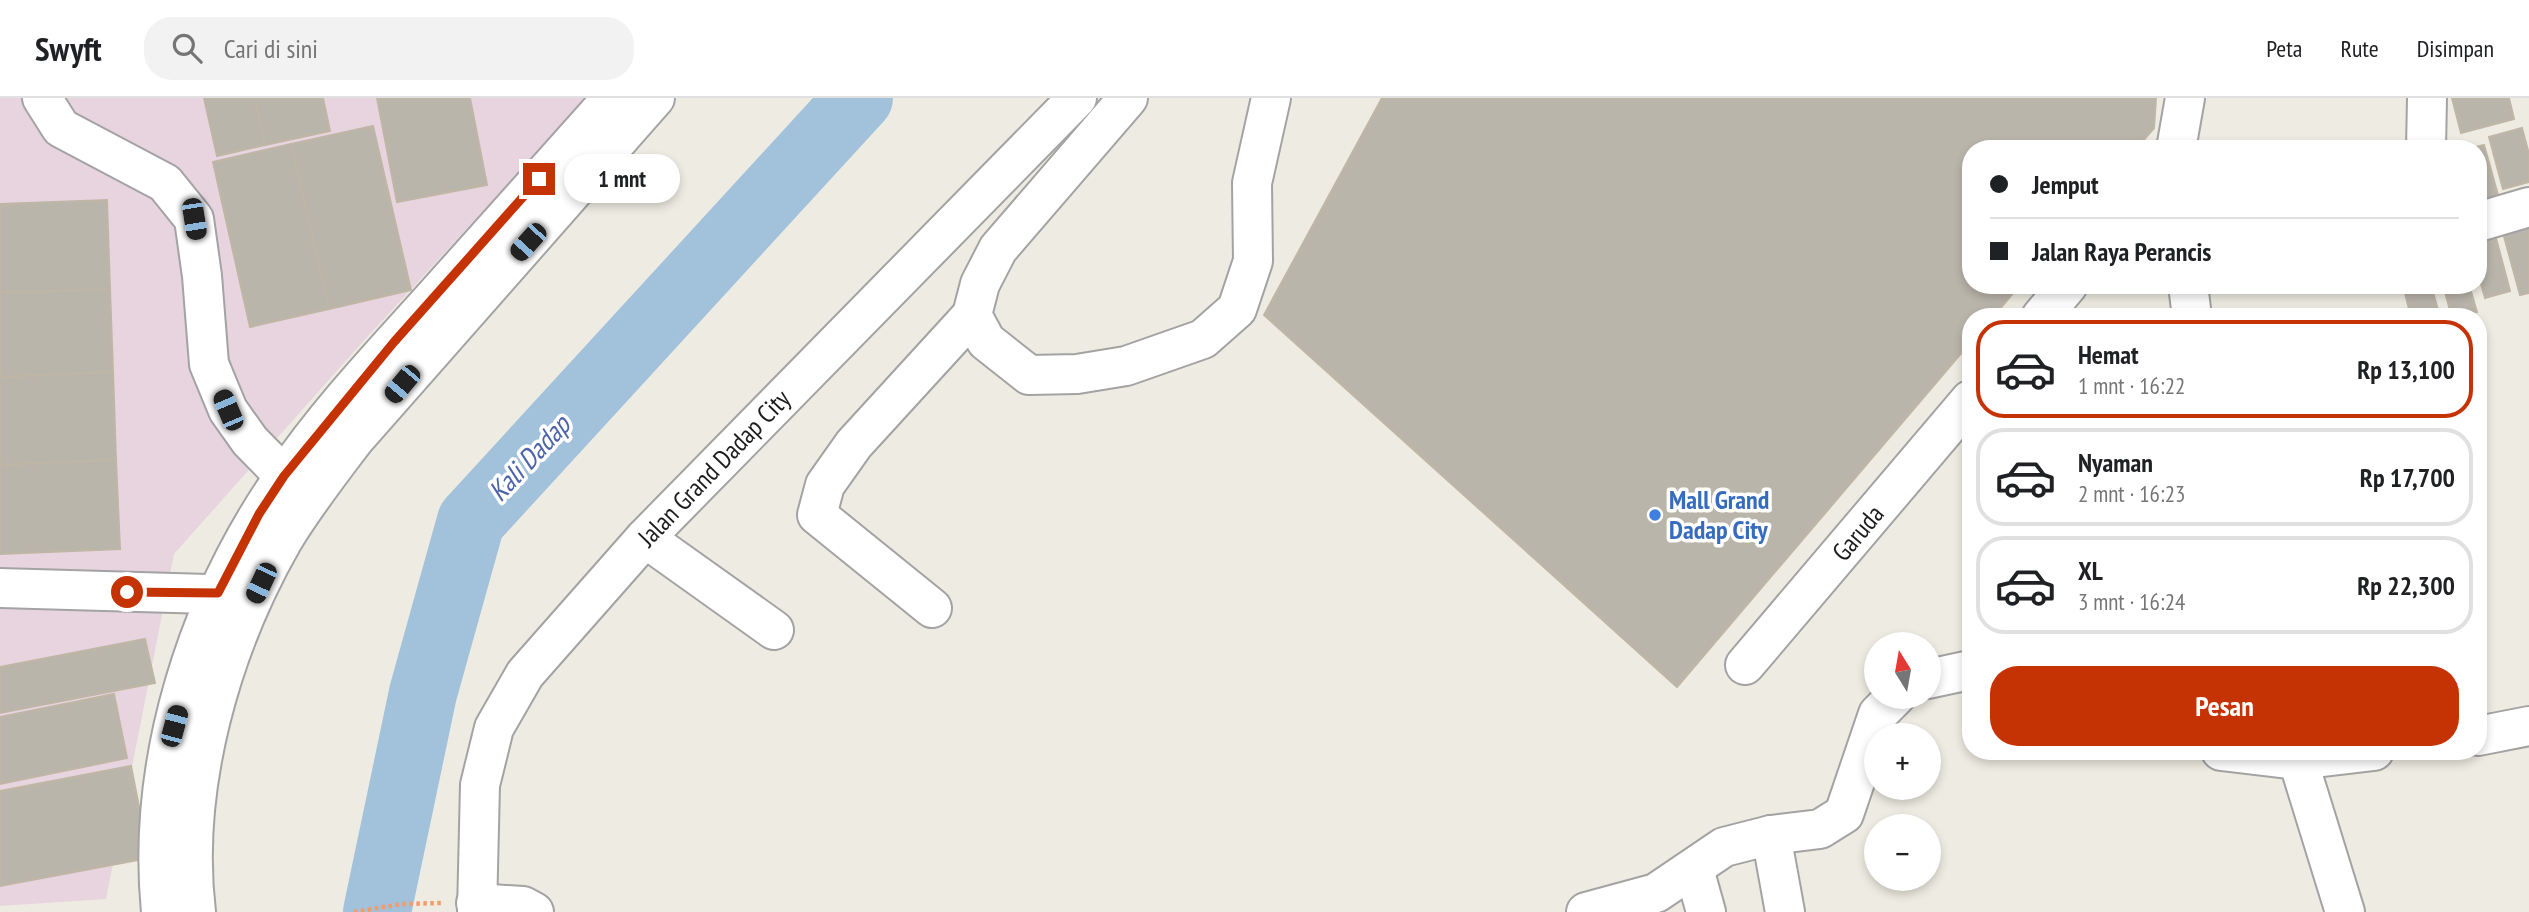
<!DOCTYPE html>
<html lang="id">
<meta charset="utf-8">
<style>
body{margin:0;font-family:"PT Sans Narrow",sans-serif;background:#f2f2f2;color:#202124;height:100vh;display:flex;flex-direction:column;font-size:26px;white-space:nowrap}
*{box-sizing:border-box;margin:0}
p{font-size:23px;color:#757577}
.icon{flex:none;width:38px;height:38px;fill:none;stroke:currentColor;stroke-width:2;stroke-linecap:round;stroke-linejoin:round}
.map{position:relative;flex:1;overflow:hidden}
.side{position:absolute;left:1962px;top:210px;width:525px;height:452px;display:flex;flex-direction:column;background:#fff;border-radius:28px;box-shadow:0 4px 10px #0003}
.side>*{flex:none}
.guide{position:absolute;left:1962px;top:42px;width:525px;height:154px;border-radius:28px;box-shadow:0 4px 10px #0003;display:grid;align-content:center;height:154px;padding:0 28px;background:#fff}
.needle{width:46px;rotate:349deg}
.tools{position:absolute;left:1864px;top:534px;display:grid;gap:14px}
.tools a{display:grid;place-items:center;width:77px;height:77px;border-radius:50%;background:#fff;box-shadow:0 4px 10px #0003;font-size:35px}
.end{position:absolute;width:32px;height:32px;margin:-16px;border:9px solid #c53203;background:#fff;box-shadow:0 0 0 4px #fff}
.from{border-radius:50%}
.bubble{position:absolute;height:49px;border-radius:24px;background:#fff;box-shadow:0 4px 10px #0003;font-size:23px;font-weight:700;line-height:49px;text-align:center}
.car{position:absolute;width:21px;height:42px;margin:-21px -10px;border-radius:9px;box-shadow:0 0 5px 2px #0007;background:linear-gradient(#222 24%,#8ab4d8 0 40%,#222 0 76%,#8ab4d8 0 86%,#222 0)}
.guide b{display:flex;align-items:center;gap:24px;height:66px;font-size:26px}
.guide b+b{border-top:2px solid #e0e0e0}
.guide i{width:18px;height:18px;background:#202124}
ul{padding:12px 0 0;list-style:none}
li{display:flex;align-items:center;gap:21px;height:98px;margin:0 14px 10px;padding:0 14px;border:4px solid #e0e0e0;border-radius:28px}
li div{flex:1}
li b{display:block;font-size:26px}
li em{font-style:normal;font-weight:700}
li.current{border-color:#c53203}
li>.icon{width:63px;height:63px;stroke-width:1.5}
.cta{display:flex;gap:14px;margin-top:auto;padding:14px 28px}
.cta a{flex:1;height:80px;border-radius:28px;background:#c53203;color:#fff;font-size:28px;font-weight:700;line-height:80px;text-align:center}
header{display:flex;align-items:center;gap:42px;box-sizing:border-box;height:98px;padding:0 35px;background:#fff;border-bottom:2px solid #e0e0e0}
header strong{font-size:33px}
nav{display:flex;gap:38px;margin-inline-start:auto;font-size:24px}
.search{width:490px;height:63px;background:#f2f2f2;display:flex;align-items:center;gap:18px;box-sizing:border-box;padding:0 24px;border-radius:28px;color:#757577;font-size:26px}
.map>svg:first-child{display:block}
</style>
<header>
<strong>Swyft</strong>
<div class="search"><svg class="icon" aria-label="search" viewBox="0 0 24 24"><circle cx="10" cy="10" r="6"/><path d="M15 15l6 6"/></svg>Cari di sini</div>
<nav><a>Peta</a><a>Rute</a><a>Disimpan</a></nav>
</header>
<div class="map">
<svg width="2529" height="814" viewBox="0 0 2529 814">
<rect width="100%" height="100%" fill="#eeece2"/>
<path fill="#e7d4df" d="M0,0h587l-227,247 -186,209 -68,345 -106,7z"/>
<g fill="none" stroke-linecap="round" stroke-linejoin="round">
<path stroke="#a2c1db" stroke-width="68" d="M377,814l46,-219 48,-172 388,-423"/>
</g>
<g fill="#bab5ab" stroke="#bfb6a5" stroke-width="2">
<path d="M204,0h51l10,47 -48,11z"/>
<path d="M255,0h68l7,33 -65,14z"/>
<path d="M377,0h93l17,87 -90,17z"/>
<path d="M1382,0h774l-2,30 -18,21h-166v136h50l-27,32h-23v26l-293,344 -413,-372z"/>
<path d="M2452,0h57l5,21 -53,14z"/>
<path d="M373,28l38,164 -82,19 -38,-165z"/>
<path d="M2522,30l7,26v28l-26,7 -14,-52z"/>
<path d="M291,46l38,165 -79,18 -37,-165z"/>
<path d="M2484,47l14,50 -20,6v-52h-10z"/>
<path d="M107,102l3,89 -110,4v-89z"/>
<path d="M2529,124v71l-9,2 -18,-66z"/>
<path d="M2496,140l14,53 -25,7 -7,-25v-30z"/>
<path d="M2403,187h28l9,32h-29z"/>
<path d="M2443,187h26l8,27 -25,5z"/>
<path d="M110,191l3,83 -113,5v-84z"/>
<path d="M113,274l3,88 -116,5v-88z"/>
<path d="M116,362l4,89 -120,5v-89z"/>
<path d="M145,541l10,44 -155,30v-46z"/>
<path d="M114,596l13,64 -127,26v-67z"/>
<path d="M131,668l18,92 -149,28v-95z"/>
</g>
<g fill="none" stroke-linecap="round" stroke-linejoin="round">
<defs>
<g id="minor">
<path d="M42,0l19,30 104,55 29,36 8,57 7,88 19,46 22,31 51,52"/>
<path d="M1128,0l-130,151 -18,35 -8,31 14,26 43,34 48,-1 49,-8 77,-27 34,-30 16,-48 -1,-78 19,-85"/>
<path d="M2176,51l9,-51"/>
<path d="M2426,51l1,-51"/>
<path d="M2478,124l51,-15"/>
<path d="M2188,187l4,32"/>
<path d="M2041,219l27,-32"/>
<path d="M645,440l129,92"/>
<path d="M0,490l243,7"/>
<path d="M932,510l-115,-93 8,-30 29,-41 118,-129"/>
<path d="M1745,567l225,-265"/>
<path d="M1928,581l42,-9"/>
<path d="M2478,638l51,-10"/>
<path d="M2221,653l77,9 76,-9"/>
<path d="M2298,662l47,152"/>
<path d="M1771,737l14,77"/>
<path d="M1694,771l12,43"/>
<path d="M476,805l47,3 11,6"/>
<path d="M161,814c-15,-151 36,-310 122,-434 44,-65 100,-124 153,-183 58,-65 117,-131 176,-197"/>
<path d="M196,814c-15,-124 25,-264 87,-372 21,-35 46,-67 71,-100l301,-342"/>
<path d="M477,814l3,-127 14,-57 31,-54 120,-136 432,-440"/>
<path d="M1586,814l70,-19 68,-46 47,-12 49,-6 24,-15 34,-100 18,-18"/>
</g>
</defs>
<use href="#minor" stroke="#a3a3a3" stroke-width="42"/>
<path stroke="#f79a69" stroke-width="4.5" stroke-dasharray="3.5 3.5" stroke-linecap="butt" d="M354,814l48,-8 39,-1"/>
<use href="#minor" stroke="#fff" stroke-width="38"/>
</g>
<g fill="none" stroke-linecap="round" stroke-linejoin="round">
<path stroke="#c53203" stroke-width="9" d="M127,494l91,1 41,-79 25,-38 110,-134 145,-163"/>
</g>
<circle fill="#3f7fe0" stroke="#fff" stroke-width="2.5" cx="1655" cy="417" r="7"/>
<g text-anchor="middle" stroke-width="7" stroke-linejoin="round" paint-order="stroke">
<g font-size="26" fill="#1c1c1c" stroke="#fff">
<text transform="translate(714 370) rotate(-46)" y="9">Jalan Grand Dadap City</text>
<text transform="translate(1858 435) rotate(-50)" y="9">Garuda</text>
</g>
<g font-size="26" font-weight="bold" fill="#366cbe" stroke="#fff" text-anchor="start">
<text x="1669" y="411">Mall Grand<tspan x="1669" dy="30">Dadap City</tspan></text>
</g>
<g font-size="28" font-style="italic" fill="#4b63aa" stroke="#fff">
<text transform="translate(529 360) rotate(-47)" y="10">Kali Dadap</text>
</g>
</g>
</svg>
<div class="tools">
<a><svg class="needle" viewBox="-14 -14 28 28"><path d="M0-13l5 13h-10z" fill="#e53935"/><path d="M0 13l5-13h-10z" fill="#757577"/></svg></a>
<a>+</a>
<a>−</a>
</div>
<i class="end from" style="left:127px;top:494px"></i>
<i class="end" style="left:539px;top:81px"></i>
<div class="bubble" style="left:564px;top:56px;width:116px">1 mnt</div>
<i class="car" style="left:194px;top:121px;rotate:171deg"></i>
<i class="car" style="left:528px;top:144px;rotate:222deg"></i>
<i class="car" style="left:402px;top:286px;rotate:220deg"></i>
<i class="car" style="left:228px;top:312px;rotate:337deg"></i>
<i class="car" style="left:261px;top:485px;rotate:205deg"></i>
<i class="car" style="left:174px;top:628px;rotate:15deg"></i>
<div class="guide">
<b><i class="from"></i>Jemput</b>
<b><i></i>Jalan Raya Perancis</b>
</div>
<section class="side">
<ul>
<li class="current"><svg class="icon" aria-label="car" viewBox="0 0 24 24"><path d="M5 17H2v-5l4-1 3-4h7l3 4 3 1v5h-3M9 17h6M6 11h13"/><circle cx="7" cy="17" r="2"/><circle cx="17" cy="17" r="2"/></svg><div><b>Hemat</b><p>1 mnt · 16:22</p></div><em>Rp 13,100</em></li>
<li><svg class="icon" aria-label="car" viewBox="0 0 24 24"><path d="M5 17H2v-5l4-1 3-4h7l3 4 3 1v5h-3M9 17h6M6 11h13"/><circle cx="7" cy="17" r="2"/><circle cx="17" cy="17" r="2"/></svg><div><b>Nyaman</b><p>2 mnt · 16:23</p></div><em>Rp 17,700</em></li>
<li><svg class="icon" aria-label="car" viewBox="0 0 24 24"><path d="M5 17H2v-5l4-1 3-4h7l3 4 3 1v5h-3M9 17h6M6 11h13"/><circle cx="7" cy="17" r="2"/><circle cx="17" cy="17" r="2"/></svg><div><b>XL</b><p>3 mnt · 16:24</p></div><em>Rp 22,300</em></li>
</ul>
<div class="cta"><a>Pesan</a></div>
</section>
</div>
